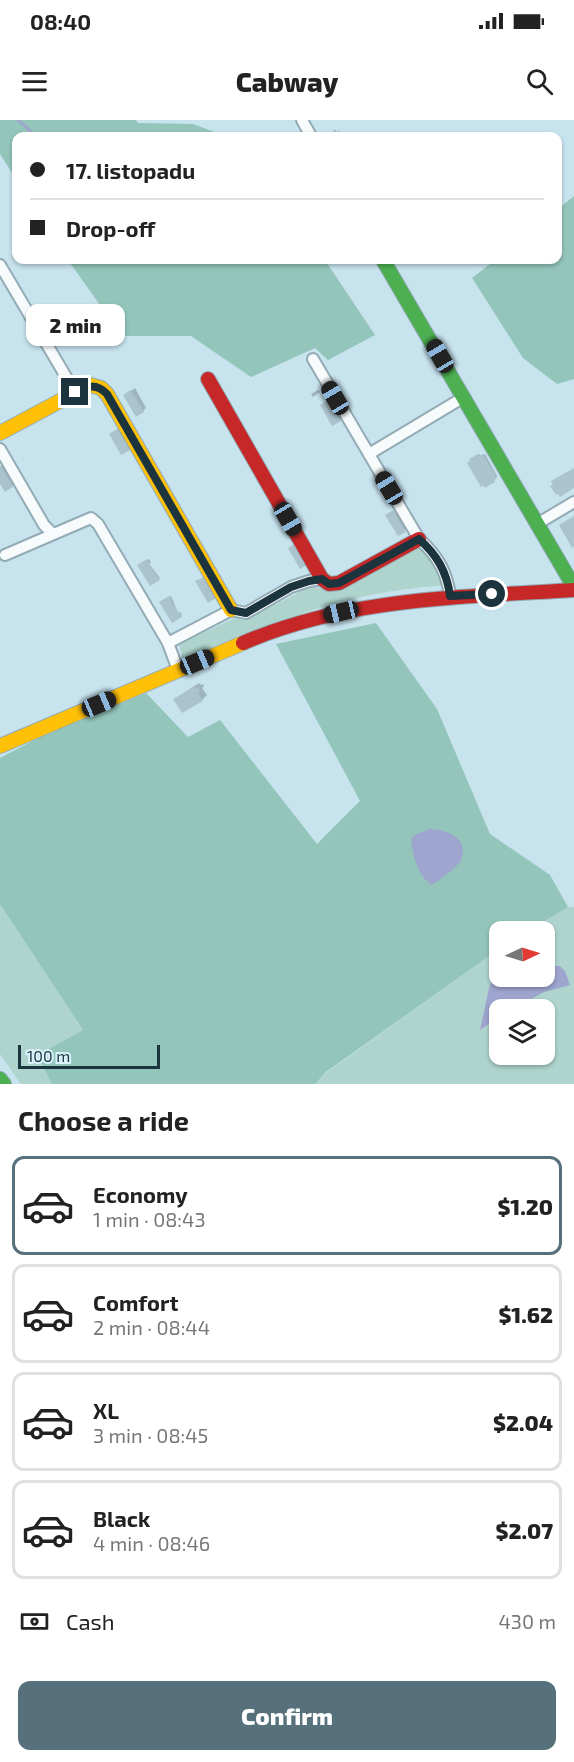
<!DOCTYPE html>
<meta charset="utf-8">
<style>
body{margin:0;font-family:"Exo 2",sans-serif;background:#f6f6f6;color:#222;height:100vh;display:flex;flex-direction:column;font-size:22px;white-space:nowrap}
*{box-sizing:border-box;margin:0}
p{font-size:20px;color:#767676}
.icon{flex:none;width:33px;height:33px;fill:none;stroke:currentColor;stroke-width:2;stroke-linecap:round;stroke-linejoin:round}
.map{position:relative;height:964px;overflow:hidden}
.details{display:flex;flex-direction:column;background:#fff;flex:1}
.details>*{flex:none}
.banner{position:absolute;left:12px;top:12px;width:550px;height:132px;border-radius:12px;box-shadow:0 2px 4px #0004;display:grid;align-content:center;height:132px;padding:0 18px;background:#fff}
.needle{width:39px;rotate:86deg}
.fabs{position:absolute;left:489px;top:801px;display:grid;gap:12px}
.fabs a{display:grid;place-items:center;width:66px;height:66px;border-radius:12px;background:#fff;box-shadow:0 2px 4px #0004;font-size:30px}
.scale{position:absolute;left:18px;bottom:15px;width:142px;box-sizing:border-box;padding-left:6px;border:3px solid #1b343e;border-top:0;font-size:16px;line-height:21px;white-space:nowrap;color:#1b343e;-webkit-text-stroke:4px #daf2fc;paint-order:stroke}
.end{position:absolute;width:27px;height:27px;margin:-14px;border:8px solid #1b343e;background:#fff;box-shadow:0 0 0 3px #fff}
.from{border-radius:50%}
.bubble{position:absolute;height:42px;border-radius:12px;background:#fff;box-shadow:0 2px 4px #0004;font-size:20px;font-weight:800;line-height:42px;text-align:center}
.car{position:absolute;width:18px;height:36px;margin:-18px -9px;border-radius:8px;box-shadow:0 0 4px 2px #0007;background:linear-gradient(#222 24%,#8ab4d8 0 40%,#222 0 76%,#8ab4d8 0 86%,#222 0)}
.banner b{display:flex;align-items:center;gap:21px;height:57px;font-size:22px}
.banner b+b{border-top:2px solid #e0e0e0}
.banner i{width:15px;height:15px;background:#222}
ul{padding:0;list-style:none}
li{display:flex;align-items:center;gap:18px;height:99px;margin:0 12px 9px;padding:0 6px;border:3px solid #e0e0e0;border-radius:12px}
li div{flex:1}
li b{display:block;font-size:22px}
li em{font-style:normal;font-weight:800}
li.active{border-color:#57717c}
li>.icon{width:54px;height:54px;stroke-width:1.5}
h2{padding:0 18px;font-size:27px;line-height:72px}
.pay{display:flex;align-items:center;gap:15px;height:66px;padding:0 18px;font-size:22px}
.pay p{margin-inline-start:auto}
.primary-button{display:flex;gap:12px;margin-top:auto;padding:12px 18px}
.primary-button a{flex:1;height:69px;border-radius:12px;background:#57717c;color:#fff;font-size:24px;font-weight:800;line-height:69px;text-align:center}
.status{display:flex;justify-content:space-between;align-items:center;height:42px;padding:0 30px;background:#fff;direction:ltr}
.status svg{height:16px;fill:currentColor}
header{display:flex;justify-content:space-between;align-items:center;height:78px;padding:0 18px;background:#fff;font-size:27px;font-weight:800}
.map>svg:first-child{display:block}
</style>
<div class="status"><b>08:40</b><svg viewBox="0 0 49 12"><path d="M0 12V9h3v3zM5 12V6h3v6zM10 12V3h3v9zM15 12V0h3v12zM26 1h20v11H26zM47 4h2v5h-2z"/></svg></div>
<header><svg class="icon" aria-label="menu" viewBox="0 0 24 24"><path d="M4 6h16M4 12h16M4 18h16"/></svg>Cabway<svg class="icon" aria-label="search" viewBox="0 0 24 24"><circle cx="10" cy="10" r="6"/><path d="M15 15l6 6"/></svg></header>
<div class="map">
<svg width="574" height="964" viewBox="0 0 574 964">
<rect width="100%" height="100%" fill="#c7e3ee"/>
<g fill="#aed4cd" fill-rule="evenodd">
<path d="M413,428h8l21,28 2,9c-29,3 -58,6 -87,13 -59,13 -118,38 -174,61l-4,-15 56,-26 20,-3 55,-28 29,2z"/>
<path d="M0,784l83,126 -46,25 15,29h-31l-21,-30z"/>
<path d="M568,787h6v177h-259l11,-11 173,-124 1,27h44v-44l-16,-1zM500,890h44v44h-44z"/>
</g>
<g fill="#93c5ba">
<path d="M0,0h136l2,3 55,1 32,12h-209v43l-16,-25z"/>
<path d="M574,76v183l-17,5 -34,-26 -51,-80 23,-18h63v-51z"/>
<path d="M68,140h257l50,75 -47,25 -13,-12 -64,29 -60,-41h-69z"/>
<path d="M376,503l61,86 53,125 60,41 18,32 -40,24 -28,1 -1,17 -173,123 -11,12h-263l-15,-29 46,-25 -83,-126v-146l42,-22 104,-43 42,44 32,-17 97,124 43,-43 -84,-157z"/>
</g>
<g fill="#9ea5cf">
<path d="M429,709c17,0 41,9 32,31 -3,7 -23,21 -29,25 -14,-8 -20,-31 -21,-47l6,-4z"/>
<path d="M498,846l2,10 23,1 9,5 8,-2 14,-14h6l5,5 5,14 -26,7 -31,17 -13,1 -1,7 -19,13 9,-42z"/>
</g>
<g fill="#0003">
<path d="M135,268l11,20 -3,3 -15,-18z"/>
<path d="M318,270l2,2 -7,5 -2,-3z"/>
<path d="M330,280l11,19 -8,5 -11,-19z"/>
<path d="M119,309l11,19 -1,1 -18,-15z"/>
<path d="M479,334l2,2 4,-2 12,22 -3,5 -22,-23z"/>
<path d="M2,346l11,19 -1,1 -12,-5v-14z"/>
<path d="M395,391l11,18 -8,5 -10,-20z"/>
<path d="M149,439l2,3 -2,2 11,14 -9,6 -11,-20z"/>
<path d="M171,476l7,17 2,-1 2,3 -1,1 -19,-15z"/>
<path d="M199,563l2,2 2,-1 1,2 -2,2 5,7 -5,5 -27,-1z"/>
</g>
<g fill="none" stroke-linecap="round" stroke-linejoin="round">
<path stroke="#9ea5cf" stroke-width="3" d="M18,0l18,16"/>
</g>
<g fill="#abc3cc">
<path d="M335,9l2,3 2,-2 4,6h-14z"/>
<path d="M131,270l13,22 -8,5 -13,-22z"/>
<path d="M328,280l13,21 -9,5 -12,-21z"/>
<path d="M117,309l13,21 -9,5 -12,-21z"/>
<path d="M478,334l1,2 4,-2 14,24 -3,2 1,2 -10,6 -1,-2 -3,1 -14,-24 3,-2 -1,-2z"/>
<path d="M0,345l13,22 -8,5 -5,-8z"/>
<path d="M574,348v20l-14,9 -2,-3 -2,1 -6,-9 3,-2 -2,-3z"/>
<path d="M393,390l13,22 -8,4 -13,-21z"/>
<path d="M574,396v30l-2,2 -13,-23z"/>
<path d="M296,423l12,21 -8,5 -12,-21z"/>
<path d="M147,439l3,5 -1,1 11,15 -10,6 -13,-21z"/>
<path d="M204,457l12,21 -8,5 -13,-22z"/>
<path d="M169,476l3,5 -1,1 11,15 -10,6 -13,-21z"/>
<path d="M194,567l1,2 3,-2 2,5 -2,1 5,8 -21,12 -9,-14z"/>
</g>
<g fill="none" stroke-linecap="round" stroke-linejoin="round">
<defs>
<g id="street">
<path d="M302,0l9,16"/>
<path d="M0,145l75,127"/>
<path d="M313,239l106,180c18,16 28,33 31,57"/>
<path d="M0,329l44,76 8,8"/>
<path d="M369,334l95,-57"/>
<path d="M537,404l37,-22"/>
<path d="M5,435l86,-37 7,6 70,119 10,27"/>
<path d="M168,523l63,-33 15,3 45,-26 18,-6 13,-2"/>
</g>
<g id="fast">
<path d="M383,140l191,327"/>
<path d="M0,959l4,5"/>
</g>
<g id="slow">
<path d="M0,313l90,-48 11,3 6,6 124,216"/>
<path d="M0,626l243,-103"/>
</g>
<g id="jam">
<path d="M208,259l114,200 7,5 10,-1 80,-44"/>
<path d="M243,523c104,-45 219,-46 331,-53"/>
</g>
</defs>
<use href="#street" stroke="#93abb5" stroke-width="14"/>
<use href="#fast" stroke="#93abb5" stroke-width="16"/>
<use href="#slow" stroke="#93abb5" stroke-width="16"/>
<use href="#jam" stroke="#93abb5" stroke-width="16"/>
<use href="#street" stroke="#f7fbfc" stroke-width="10"/>
<use href="#fast" stroke="#4caf50" stroke-width="14"/>
<use href="#slow" stroke="#ffc107" stroke-width="14"/>
<use href="#jam" stroke="#c62828" stroke-width="14"/>
</g>
<g fill="none" stroke-linecap="round" stroke-linejoin="round">
<path stroke="#1b343e" stroke-width="8" d="M75,272c13,-6 21,-9 32,2l124,216 15,3 45,-26 18,-6 13,-2 7,5 10,-1 80,-44c18,16 28,33 31,57l42,-2"/>
</g>
</svg>
<div class="fabs">
<a><svg class="needle" viewBox="-14 -14 28 28"><path d="M0-13l5 13h-10z" fill="#e53935"/><path d="M0 13l5-13h-10z" fill="#767676"/></svg></a>
<a><svg class="icon" aria-label="layers" viewBox="0 0 24 24"><path d="M12 4l9 5-9 5-9-5zM3 14l9 5 9-5"/></svg></a>
</div>
<div class="scale">100 m</div>
<i class="end from" style="left:492px;top:474px"></i>
<i class="end" style="left:75px;top:272px"></i>
<div class="bubble" style="left:26px;top:184px;width:99px">2 min</div>
<i class="car" style="left:440px;top:236px;rotate:330deg"></i>
<i class="car" style="left:335px;top:278px;rotate:330deg"></i>
<i class="car" style="left:389px;top:368px;rotate:329deg"></i>
<i class="car" style="left:288px;top:399px;rotate:150deg"></i>
<i class="car" style="left:341px;top:492px;rotate:257deg"></i>
<i class="car" style="left:197px;top:542px;rotate:67deg"></i>
<i class="car" style="left:99px;top:584px;rotate:67deg"></i>
<div class="banner">
<b><i class="from"></i>17. listopadu</b>
<b><i></i>Drop-off</b>
</div>
</div>
<section class="details">
<h2>Choose a ride</h2>
<ul>
<li class="active"><svg class="icon" aria-label="car" viewBox="0 0 24 24"><path d="M5 17H2v-5l4-1 3-4h7l3 4 3 1v5h-3M9 17h6M6 11h13"/><circle cx="7" cy="17" r="2"/><circle cx="17" cy="17" r="2"/></svg><div><b>Economy</b><p>1 min · 08:43</p></div><em>$1.20</em></li>
<li><svg class="icon" aria-label="car" viewBox="0 0 24 24"><path d="M5 17H2v-5l4-1 3-4h7l3 4 3 1v5h-3M9 17h6M6 11h13"/><circle cx="7" cy="17" r="2"/><circle cx="17" cy="17" r="2"/></svg><div><b>Comfort</b><p>2 min · 08:44</p></div><em>$1.62</em></li>
<li><svg class="icon" aria-label="car" viewBox="0 0 24 24"><path d="M5 17H2v-5l4-1 3-4h7l3 4 3 1v5h-3M9 17h6M6 11h13"/><circle cx="7" cy="17" r="2"/><circle cx="17" cy="17" r="2"/></svg><div><b>XL</b><p>3 min · 08:45</p></div><em>$2.04</em></li>
<li><svg class="icon" aria-label="car" viewBox="0 0 24 24"><path d="M5 17H2v-5l4-1 3-4h7l3 4 3 1v5h-3M9 17h6M6 11h13"/><circle cx="7" cy="17" r="2"/><circle cx="17" cy="17" r="2"/></svg><div><b>Black</b><p>4 min · 08:46</p></div><em>$2.07</em></li>
</ul>
<div class="pay"><svg class="icon" aria-label="cash" viewBox="0 0 24 24"><path d="M3 7h18v10H3z"/><circle cx="12" cy="12" r="2"/></svg>Cash<p>430 m</p></div>
<div class="primary-button"><a>Confirm</a></div>
</section>
